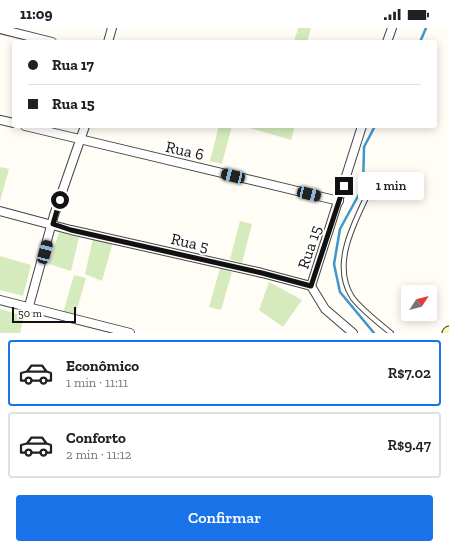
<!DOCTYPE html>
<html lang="pt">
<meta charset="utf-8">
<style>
body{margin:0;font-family:"Zilla Slab",serif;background:#f2f2f2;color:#202124;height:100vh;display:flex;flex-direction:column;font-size:15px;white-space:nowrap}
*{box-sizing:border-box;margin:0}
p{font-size:13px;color:#757577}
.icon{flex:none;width:22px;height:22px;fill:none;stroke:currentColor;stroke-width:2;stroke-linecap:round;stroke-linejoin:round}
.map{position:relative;height:305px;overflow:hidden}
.side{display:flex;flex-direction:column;background:#fff;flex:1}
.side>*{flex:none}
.banner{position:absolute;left:12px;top:12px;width:425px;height:88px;border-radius:4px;box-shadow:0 2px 10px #0003;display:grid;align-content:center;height:88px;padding:0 16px;background:#fff}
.needle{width:26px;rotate:54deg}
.fabs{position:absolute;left:401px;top:257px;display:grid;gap:8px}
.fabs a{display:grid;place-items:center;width:36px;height:36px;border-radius:4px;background:#fff;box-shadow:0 2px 10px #0003;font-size:20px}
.scale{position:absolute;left:12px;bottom:10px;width:64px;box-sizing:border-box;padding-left:4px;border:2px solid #111;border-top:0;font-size:11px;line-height:14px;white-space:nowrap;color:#111;-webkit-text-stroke:3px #fff;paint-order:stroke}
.end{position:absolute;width:18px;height:18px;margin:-9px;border:5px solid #111;background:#fff;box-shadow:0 0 0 2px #fff}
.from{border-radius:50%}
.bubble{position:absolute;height:28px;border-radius:4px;background:#fff;box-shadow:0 2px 10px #0003;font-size:13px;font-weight:600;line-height:28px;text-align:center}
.car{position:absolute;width:12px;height:24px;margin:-12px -6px;border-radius:5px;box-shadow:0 0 3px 1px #0007;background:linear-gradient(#222 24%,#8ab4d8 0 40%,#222 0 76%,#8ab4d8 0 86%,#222 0)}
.banner b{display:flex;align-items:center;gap:14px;height:38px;font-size:15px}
.banner b+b{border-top:1px solid #e0e0e0}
.banner i{width:10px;height:10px;background:#202124}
ul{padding:7px 0 0;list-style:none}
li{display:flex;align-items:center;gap:12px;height:66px;margin:0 8px 6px;padding:0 8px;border:2px solid #e0e0e0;border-radius:4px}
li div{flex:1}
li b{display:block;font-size:15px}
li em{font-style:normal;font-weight:600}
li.current{border-color:#1a73e8}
li>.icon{width:36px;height:36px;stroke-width:1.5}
.primary-button{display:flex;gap:8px;margin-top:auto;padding:8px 16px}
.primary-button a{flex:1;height:46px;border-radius:4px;background:#1a73e8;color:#fff;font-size:16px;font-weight:600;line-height:46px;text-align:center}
.status{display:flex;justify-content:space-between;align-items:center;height:28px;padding:0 20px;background:#fff;direction:ltr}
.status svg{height:11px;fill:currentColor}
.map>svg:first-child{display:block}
</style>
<div class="status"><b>11:09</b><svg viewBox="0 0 49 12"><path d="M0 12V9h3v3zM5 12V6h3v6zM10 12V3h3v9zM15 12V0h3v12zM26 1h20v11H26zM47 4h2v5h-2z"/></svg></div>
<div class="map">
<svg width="449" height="305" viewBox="0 0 449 305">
<rect width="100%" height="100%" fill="#fffdf5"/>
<g fill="#d5ebbd">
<path d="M298,0h13l-4,14h-13z"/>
<path d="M219,98h13l-10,38 -12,-3z"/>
<path d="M243,98h52l-4,14z"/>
<path d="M0,139l9,2 -9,32z"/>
<path d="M240,193l12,3 -10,39 -12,-4z"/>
<path d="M59,204l20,6 -8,33 -22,-7z"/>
<path d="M93,211l20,3 -11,39 -17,-7z"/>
<path d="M0,228l31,9 -8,31 -23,-6z"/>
<path d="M220,240l12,4 -11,38 -12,-3z"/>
<path d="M74,247l12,3 -11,38 -12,-3z"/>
<path d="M269,254l33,18 -19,27 -24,-17z"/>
<path d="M0,281l24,7 -4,17h-20z"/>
</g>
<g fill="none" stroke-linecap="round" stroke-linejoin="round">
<g stroke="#3f96cf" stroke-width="2.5">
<path d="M420,14l6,-14"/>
<path d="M374,305l-34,-41 -6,-28 6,-35 23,-42 1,-40 11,-21"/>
</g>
<defs>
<path id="lane" d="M374,153c-15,34 -45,80 -22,116 7,10 29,28 39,36"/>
<g id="street">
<path d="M0,1l52,13"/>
<path d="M108,14l4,-14"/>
<path d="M387,14l5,-14"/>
<path d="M0,92l14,3"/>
<path d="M25,98l314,75"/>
<path d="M0,183l71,19 191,43 49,13 14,23 28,24"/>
<path d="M311,258l51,-160"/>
<path d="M0,272l130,33"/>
<path d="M29,278l25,-91 31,-89"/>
</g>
<path id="secondary" d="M448,305l1,-1"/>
</defs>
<use href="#lane" stroke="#444" stroke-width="6"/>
<use href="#street" stroke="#444" stroke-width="10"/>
<use href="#secondary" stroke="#333" stroke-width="13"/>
<use href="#lane" stroke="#fff" stroke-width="4"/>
<use href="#street" stroke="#fff" stroke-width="8"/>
<use href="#secondary" stroke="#fff6b0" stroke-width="11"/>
</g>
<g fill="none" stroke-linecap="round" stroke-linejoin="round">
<path stroke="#111" stroke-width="5" d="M60,172l-7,24 18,6 191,43 49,13 33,-100"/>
</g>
<g text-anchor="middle" stroke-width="4" stroke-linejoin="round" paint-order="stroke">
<g font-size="16" fill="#111" stroke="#fff">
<text transform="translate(185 122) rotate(13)" y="6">Rua 6</text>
<text transform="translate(190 214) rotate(13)" y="6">Rua 5</text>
<text transform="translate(309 219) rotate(-72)" y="6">Rua 15</text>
</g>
</g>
</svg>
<div class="fabs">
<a><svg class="needle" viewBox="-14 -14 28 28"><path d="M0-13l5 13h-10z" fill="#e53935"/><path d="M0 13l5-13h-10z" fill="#757577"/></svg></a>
</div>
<div class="scale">50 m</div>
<i class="end from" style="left:60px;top:172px"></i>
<i class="end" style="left:344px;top:158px"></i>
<div class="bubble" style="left:358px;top:144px;width:66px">1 min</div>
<i class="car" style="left:233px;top:148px;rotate:283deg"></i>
<i class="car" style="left:309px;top:166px;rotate:103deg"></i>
<i class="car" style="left:45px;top:224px;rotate:15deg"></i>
<div class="banner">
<b><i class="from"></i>Rua 17</b>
<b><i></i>Rua 15</b>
</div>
</div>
<section class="side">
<ul>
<li class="current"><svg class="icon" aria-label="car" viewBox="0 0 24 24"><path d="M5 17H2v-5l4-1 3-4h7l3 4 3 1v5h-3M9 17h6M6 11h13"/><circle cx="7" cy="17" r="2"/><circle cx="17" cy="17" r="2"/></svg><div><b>Econômico</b><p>1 min · 11:11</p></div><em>R$7.02</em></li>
<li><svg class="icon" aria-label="car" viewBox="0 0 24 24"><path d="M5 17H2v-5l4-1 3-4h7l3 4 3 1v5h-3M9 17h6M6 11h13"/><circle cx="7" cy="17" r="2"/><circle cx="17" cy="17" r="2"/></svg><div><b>Conforto</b><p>2 min · 11:12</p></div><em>R$9.47</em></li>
</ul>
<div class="primary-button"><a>Confirmar</a></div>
</section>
